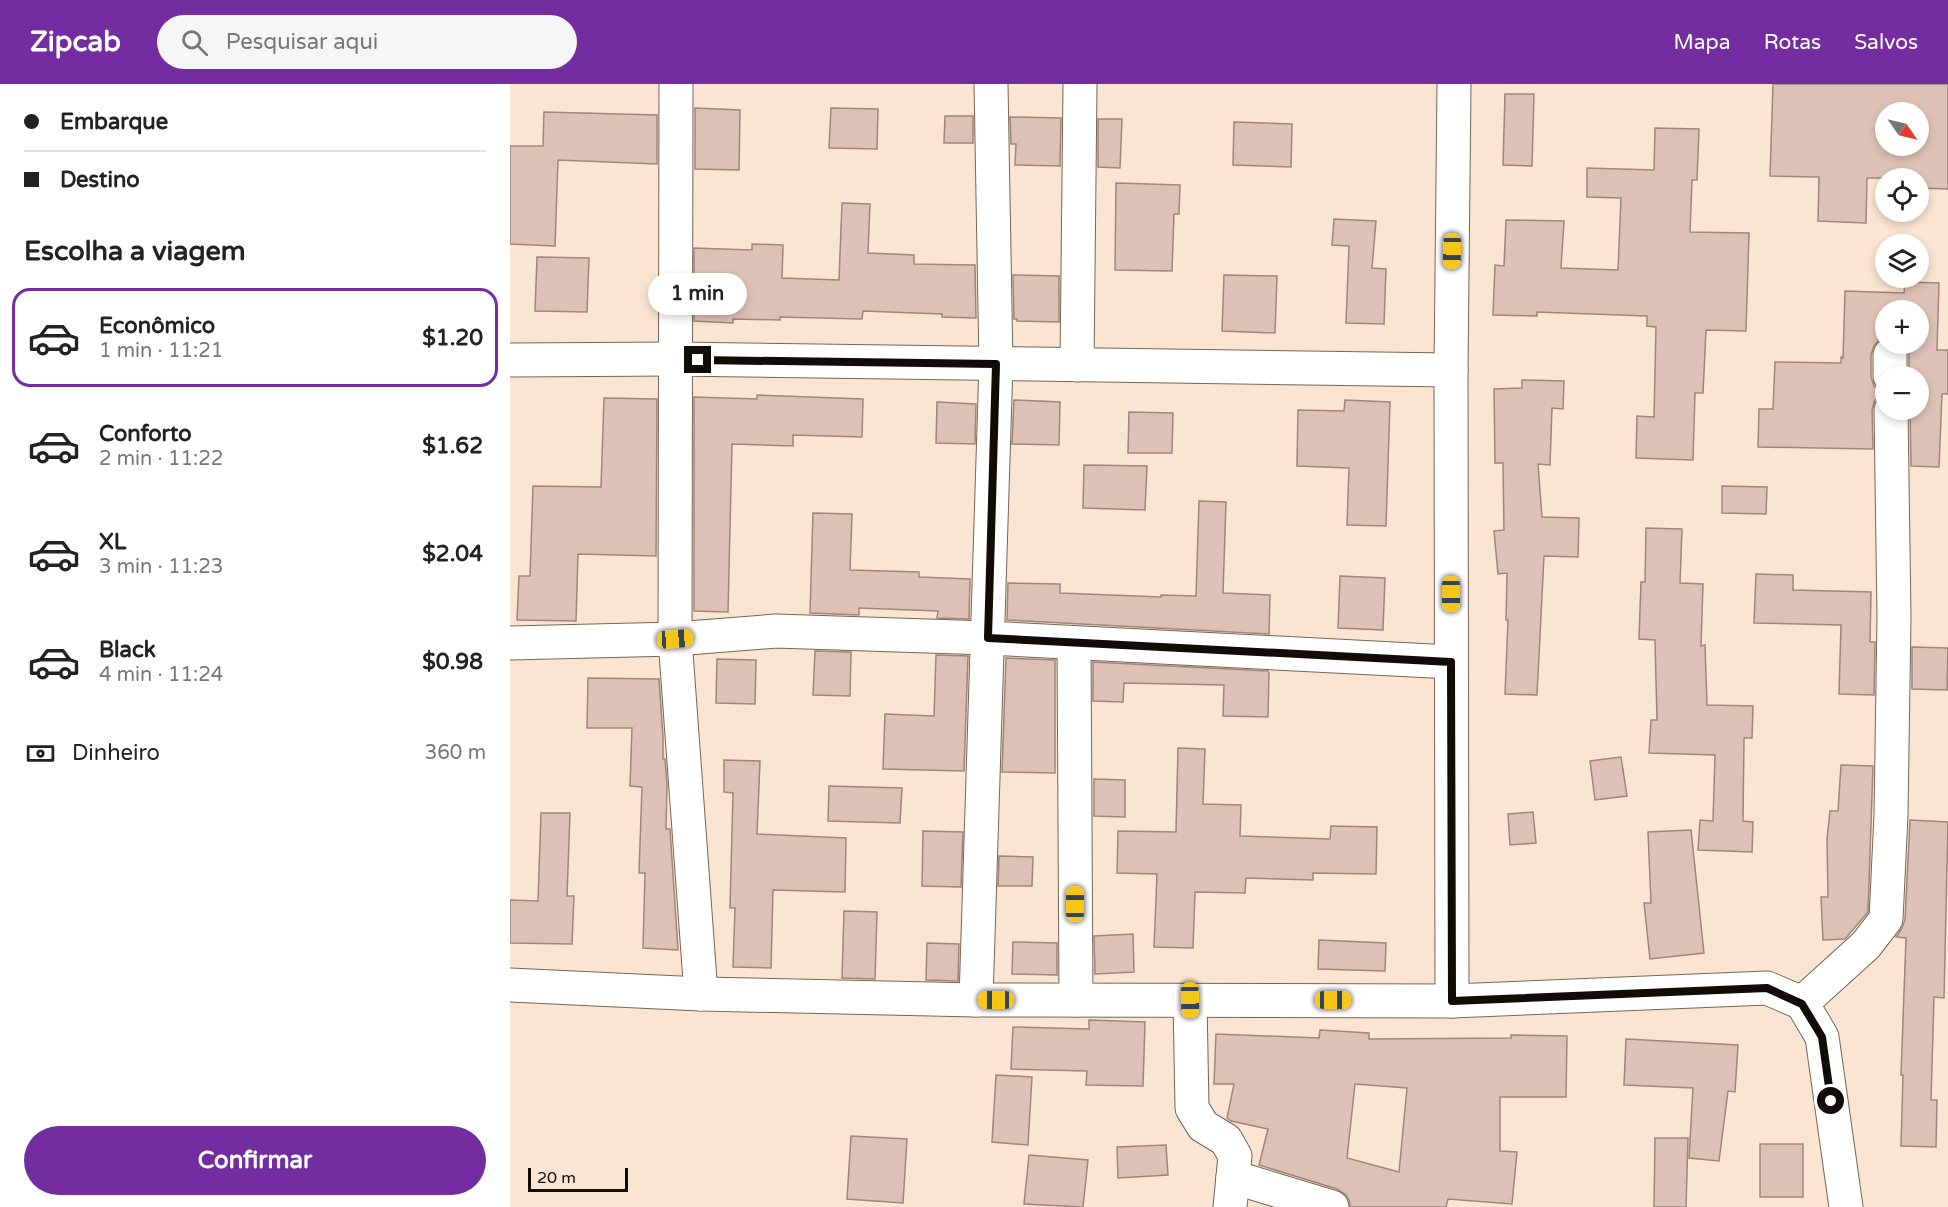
<!DOCTYPE html>
<html lang="pt">
<meta charset="utf-8">
<style>
body{margin:0;font-family:"Varela Round",sans-serif;background:#f6f6f6;color:#222;height:100vh;display:flex;flex-direction:column;font-size:22px;white-space:nowrap}
*{box-sizing:border-box;margin:0}
p{font-size:20px;color:#767676}
.icon{flex:none;width:33px;height:33px;fill:none;stroke:currentColor;stroke-width:2;stroke-linecap:round;stroke-linejoin:round}
.map{position:relative;flex:1;overflow:hidden}
.panel{display:flex;flex-direction:column;background:#fff;width:510px}
.panel>*{flex:none}
.banner{display:grid;align-content:center;height:132px;padding:0 24px;background:#fff}
.needle{width:39px;rotate:124deg}
.buttons{position:absolute;left:1365px;top:18px;display:grid;gap:12px}
.buttons a{display:grid;place-items:center;width:54px;height:54px;border-radius:50%;background:#fff;box-shadow:0 3px 9px #0003;font-size:30px}
.scale{position:absolute;left:18px;bottom:15px;width:100px;box-sizing:border-box;padding-left:6px;border:3px solid #120c06;border-top:0;font-size:16px;line-height:21px;white-space:nowrap;color:#120c06;-webkit-text-stroke:4px #f9e5d1;paint-order:stroke}
.end{position:absolute;width:27px;height:27px;margin:-14px;border:8px solid #120c06;background:#fff;box-shadow:0 0 0 3px #fff}
.from{border-radius:50%}
.bubble{position:absolute;height:42px;border-radius:21px;background:#fff;box-shadow:0 3px 9px #0003;font-size:20px;font-weight:800;line-height:42px;text-align:center}
.car{position:absolute;width:18px;height:36px;margin:-18px -9px;border-radius:8px;box-shadow:0 0 4px 2px #0007;background:linear-gradient(#f5c518 24%,#345 0 40%,#f5c518 0 76%,#345 0 86%,#f5c518 0)}
.banner b{display:flex;align-items:center;gap:21px;height:57px;font-size:22px}
.banner b+b{border-top:2px solid #e0e0e0}
.banner i{width:15px;height:15px;background:#222}
ul{padding:0;list-style:none}
li{display:flex;align-items:center;gap:18px;height:99px;margin:0 12px 9px;padding:0 12px;border:3px solid transparent;border-radius:18px}
li div{flex:1}
li b{display:block;font-size:22px}
li em{font-style:normal;font-weight:800}
li.active{border-color:#742da0}
li>.icon{width:54px;height:54px;stroke-width:1.5}
h2{padding:0 24px;font-size:27px;line-height:72px}
.pay{display:flex;align-items:center;gap:15px;height:66px;padding:0 24px;font-size:22px}
.pay p{margin-inline-start:auto}
.cta{display:flex;gap:12px;margin-top:auto;padding:12px 24px}
.cta a{flex:1;height:69px;border-radius:36px;background:#742da0;color:#fff;font-size:24px;font-weight:800;line-height:69px;text-align:center}
header{display:flex;align-items:center;gap:36px;box-sizing:border-box;height:84px;padding:0 30px;background:#742da0;color:#fff}
header strong{font-size:28px}
nav{display:flex;gap:33px;margin-inline-start:auto;font-size:21px}
.search{width:420px;height:54px;background:#f6f6f6;display:flex;align-items:center;gap:15px;box-sizing:border-box;padding:0 21px;border-radius:33px;color:#767676;font-size:22px}
main{display:flex;flex:1;min-height:0}
.map>svg:first-child{display:block}
</style>
<header>
<strong>Zipcab</strong>
<div class="search"><svg class="icon" aria-label="search" viewBox="0 0 24 24"><circle cx="10" cy="10" r="6"/><path d="M15 15l6 6"/></svg>Pesquisar aqui</div>
<nav><a>Mapa</a><a>Rotas</a><a>Salvos</a></nav>
</header>
<main>
<section class="panel">
<div class="banner">
<b><i class="from"></i>Embarque</b>
<b><i></i>Destino</b>
</div>
<h2>Escolha a viagem</h2>
<ul>
<li class="active"><svg class="icon" aria-label="car" viewBox="0 0 24 24"><path d="M5 17H2v-5l4-1 3-4h7l3 4 3 1v5h-3M9 17h6M6 11h13"/><circle cx="7" cy="17" r="2"/><circle cx="17" cy="17" r="2"/></svg><div><b>Econômico</b><p>1 min · 11:21</p></div><em>$1.20</em></li>
<li><svg class="icon" aria-label="car" viewBox="0 0 24 24"><path d="M5 17H2v-5l4-1 3-4h7l3 4 3 1v5h-3M9 17h6M6 11h13"/><circle cx="7" cy="17" r="2"/><circle cx="17" cy="17" r="2"/></svg><div><b>Conforto</b><p>2 min · 11:22</p></div><em>$1.62</em></li>
<li><svg class="icon" aria-label="car" viewBox="0 0 24 24"><path d="M5 17H2v-5l4-1 3-4h7l3 4 3 1v5h-3M9 17h6M6 11h13"/><circle cx="7" cy="17" r="2"/><circle cx="17" cy="17" r="2"/></svg><div><b>XL</b><p>3 min · 11:23</p></div><em>$2.04</em></li>
<li><svg class="icon" aria-label="car" viewBox="0 0 24 24"><path d="M5 17H2v-5l4-1 3-4h7l3 4 3 1v5h-3M9 17h6M6 11h13"/><circle cx="7" cy="17" r="2"/><circle cx="17" cy="17" r="2"/></svg><div><b>Black</b><p>4 min · 11:24</p></div><em>$0.98</em></li>
</ul>
<div class="pay"><svg class="icon" aria-label="cash" viewBox="0 0 24 24"><path d="M3 7h18v10H3z"/><circle cx="12" cy="12" r="2"/></svg>Dinheiro<p>360 m</p></div>
<div class="cta"><a>Confirmar</a></div>
</section>
<div class="map">
<svg width="1438" height="1123" viewBox="0 0 1438 1123">
<rect width="100%" height="100%" fill="#f9e5d1"/>
<g fill="#ddc1b6" stroke="#9f857b" stroke-width="1.5" fill-rule="evenodd">
<path d="M1263,0h175v105l-30,-1v-10h-51l-1,45 -48,-2 1,-44 -49,-1zM1376,28h32v34h-32z"/>
<path d="M995,10h29l-2,72 -29,-1z"/>
<path d="M185,24l45,2 -1,60 -44,-1z"/>
<path d="M321,24l47,1 -1,40 -48,-1z"/>
<path d="M34,28l113,3v49l-99,-4 -3,86 -45,-2v-98h33z"/>
<path d="M435,32h28v27h-29z"/>
<path d="M500,33l51,1 -1,48 -45,-1 1,-21h-5z"/>
<path d="M588,35h24l-2,49 -22,-1z"/>
<path d="M724,38l58,2 -1,43 -58,-2z"/>
<path d="M1145,44l44,1 -2,51h-5l-2,52 59,1 -3,98 -40,-1 -3,63h-8l-2,67 -57,-2 1,-42 17,1 2,-90 -9,-1v-10l-110,-4v4l-44,-1 2,-50 9,1 2,-46 58,1 -3,47 57,2 3,-72 -34,-1v-29l67,2z"/>
<path d="M606,99l64,2 -1,29h-5l-2,57 -57,-1z"/>
<path d="M332,119l28,1 -2,49 46,2v9l61,1 1,53 -34,-1v-3l-79,-3 -1,8 -82,-2v3l-47,-1v4l-39,-2v-73l58,2v-6l31,1 -1,33 57,2z"/>
<path d="M824,135l42,2 -4,47 14,1 -2,55 -38,-1 3,-77 -17,-1z"/>
<path d="M27,173l52,1 -2,54 -52,-1z"/>
<path d="M503,191l46,1v46l-42,-1v-2h-3z"/>
<path d="M714,191l53,1 -2,57 -53,-2z"/>
<path d="M1395,198l34,1 -2,67h11v44h-6l-3,73 -28,-1 -1,-56h8v-34h-9v-22l-5,-10h14v-34h-32v27l-6,2 -6,7 -3,9v22l3,9 10,7 -9,7 -3,10 1,39 -115,-2 1,-38h14l2,-47 66,1v-6l2,1 2,-67 59,2z"/>
<path d="M1012,296l42,1 -1,28 -11,-1 -2,57 -12,-1 4,53 37,1 -1,39 -34,-1 -7,139 -32,-1 3,-74h-2l1,-47 -9,1 -4,-43 10,-1 -1,-67h-8l-1,-74 28,-1z"/>
<path d="M247,311l106,4 -1,38 -69,-2v11l-61,-2 -4,168 -34,-1v-214l63,2z"/>
<path d="M94,314l53,1 -1,157 -78,-2 -2,67 -59,-1 2,-44h11l3,-90 68,1z"/>
<path d="M504,316l46,2 -1,43 -47,-1z"/>
<path d="M835,316l45,2 -4,124 -39,-1 2,-57 -52,-2 1,-56 46,1z"/>
<path d="M427,318l39,2 -1,40 -39,-1z"/>
<path d="M619,328l44,1 -1,40h-44z"/>
<path d="M574,381l63,1 -2,44 -62,-2z"/>
<path d="M1212,402l45,1 -1,27 -44,-1z"/>
<path d="M689,417l27,1 -3,91 47,2 -1,39 -262,-14 1,-37 52,1v9l101,4v-2l35,1z"/>
<path d="M303,429l39,1 -2,56 69,2v5l51,2 -1,40 -32,-1 1,-7 -79,-3v7l-49,-2z"/>
<path d="M1136,444l36,1 -2,54 23,1 -2,62 4,-1 2,60 46,1 -1,32h-8l-1,83 10,1 -1,30 -54,-2 2,-30 13,1 2,-66 -66,-2 2,-33h6l-2,-80 -16,-1 2,-57h4z"/>
<path d="M1246,490l37,1v15l78,2 -1,50h5l-1,53 -35,-1 2,-69 -87,-2z"/>
<path d="M830,492l45,2 -2,52 -45,-2z"/>
<path d="M1402,563l36,1 -1,42 -35,-1z"/>
<path d="M305,567l36,1 -1,44 -37,-1z"/>
<path d="M426,571l32,1 -4,115 -81,-2 2,-55 49,2z"/>
<path d="M496,574l49,2v113l-53,-1z"/>
<path d="M207,575l39,1 -1,44 -39,-1z"/>
<path d="M583,578l175,9 1,2 -1,44 -45,-1 1,-31 -100,-2 -1,19 -30,-1z"/>
<path d="M78,594l71,1 4,57v23h2l2,25 -1,45h4l8,121 -35,-2 2,-75h-6l3,-86 -12,-1 2,-58h-45z"/>
<path d="M668,664l27,1 -2,55 38,1 -1,31 90,3 1,-13 46,1 -1,47 -63,-1v7l-67,-2 -1,15 -50,-1 -2,56 -39,-1 3,-73 -40,-1 1,-42 58,1z"/>
<path d="M1111,673l6,39 -32,4 -5,-39z"/>
<path d="M214,676l36,1 -3,73 89,4 -1,54 -72,-2 -2,78 -38,-1 2,-59h-5l3,-115 -9,-1z"/>
<path d="M1331,681l32,1 -5,146 -23,27 -22,1 -2,-43h7l-1,-58 3,-28h8z"/>
<path d="M584,695l31,1v37l-31,-1z"/>
<path d="M319,702l73,2 -2,35 -72,-2z"/>
<path d="M1023,728l3,31 -26,2 -2,-31z"/>
<path d="M31,729h29l-3,83h7l-2,48 -62,-1v-43l28,1z"/>
<path d="M1400,736l38,2 -4,176 -10,-1 -3,103h6l-1,47 -35,-1 2,-71h-2l5,-137 -10,-1 5,-7 4,-10z"/>
<path d="M1181,746l13,123 -54,6 -6,-56h7l-3,-71z"/>
<path d="M413,747l40,1 -2,55 -39,-1z"/>
<path d="M489,772l34,1 -1,29h-34z"/>
<path d="M334,827l33,1 -2,67 -33,-1z"/>
<path d="M623,850l1,38 -39,2 -1,-38z"/>
<path d="M809,856l67,3 -1,28 -67,-2z"/>
<path d="M503,858l44,1v32l-45,-1z"/>
<path d="M417,859l32,1 -1,37 -32,-1z"/>
<path d="M579,936l56,2 -2,64 -57,-1 1,-14 -76,-2 2,-42 76,2z"/>
<path d="M810,946l49,3v6l142,-1v-3l56,1 -1,61h-66v54l17,1 -5,52 -64,-5 -2,8h-96v-5l-4,-7 -9,-6 -78,-24 9,-36 -37,-8 -4,-3 7,-34h-20l2,-50 103,4zM845,1000l52,4 -8,84 -52,-14z"/>
<path d="M1116,955l112,6 -3,47 -7,-1 -9,70 -30,-3 4,-70 -69,-3z"/>
<path d="M486,991l36,2 -4,68 -36,-3z"/>
<path d="M341,1052l56,3 -4,64 -56,-4z"/>
<path d="M1145,1054h33l-2,69h-32z"/>
<rect x="1250" y="1060" width="43" height="53"/>
<path d="M656,1061l2,30 -50,3 -1,-31z"/>
<path d="M519,1071l59,5 -5,47 -59,-3z"/>
</g>
<g fill="none" stroke-linecap="round" stroke-linejoin="round">
<defs>
<g id="street">
<path d="M166,0l-1,555 26,355"/>
<path d="M1380,271v21"/>
<path d="M0,276l165,-1 776,11"/>
<path d="M567,281l3,-281"/>
<path d="M0,559l165,-4 101,-8 212,7 463,24"/>
<path d="M564,559l2,357"/>
<path d="M0,901l191,9 275,6 476,1 315,-13 35,15 20,34 24,170"/>
<path d="M466,916l20,-636 -5,-280"/>
<path d="M680,916l2,108 11,18 23,14 9,16 -5,51"/>
<path d="M942,917l-1,-631 3,-286"/>
<path d="M1292,919l64,-58 20,-26 5,-104 3,-198 -3,-207"/>
<path d="M723,1093l99,30"/>
</g>
</defs>
<use href="#street" stroke="#776554" stroke-width="35"/>
<use href="#street" stroke="#fff" stroke-width="33"/>
</g>
<g fill="none" stroke-linecap="round" stroke-linejoin="round">
<path stroke="#120c06" stroke-width="8" d="M188,276l298,4 -8,274 463,24 1,339 315,-13 35,16 20,33 9,64"/>
</g>
</svg>
<div class="buttons">
<a><svg class="needle" viewBox="-14 -14 28 28"><path d="M0-13l5 13h-10z" fill="#e53935"/><path d="M0 13l5-13h-10z" fill="#767676"/></svg></a>
<a><svg class="icon" aria-label="locate" viewBox="0 0 24 24"><circle cx="12" cy="12" r="6"/><path d="M12 2v4M12 18v4M2 12h4M18 12h4"/></svg></a>
<a><svg class="icon" aria-label="layers" viewBox="0 0 24 24"><path d="M12 4l9 5-9 5-9-5zM3 14l9 5 9-5"/></svg></a>
<a>+</a>
<a>−</a>
</div>
<div class="scale">20 m</div>
<i class="end from" style="left:1321px;top:1017px"></i>
<i class="end" style="left:188px;top:276px"></i>
<div class="bubble" style="left:138px;top:189px;width:99px">1 min</div>
<i class="car" style="left:942px;top:167px;rotate:181deg"></i>
<i class="car" style="left:941px;top:510px;rotate:180deg"></i>
<i class="car" style="left:165px;top:555px;rotate:86deg"></i>
<i class="car" style="left:565px;top:820px;rotate:0deg"></i>
<i class="car" style="left:486px;top:916px;rotate:270deg"></i>
<i class="car" style="left:680px;top:916px;rotate:179deg"></i>
<i class="car" style="left:823px;top:916px;rotate:90deg"></i>
</div>
</main>
